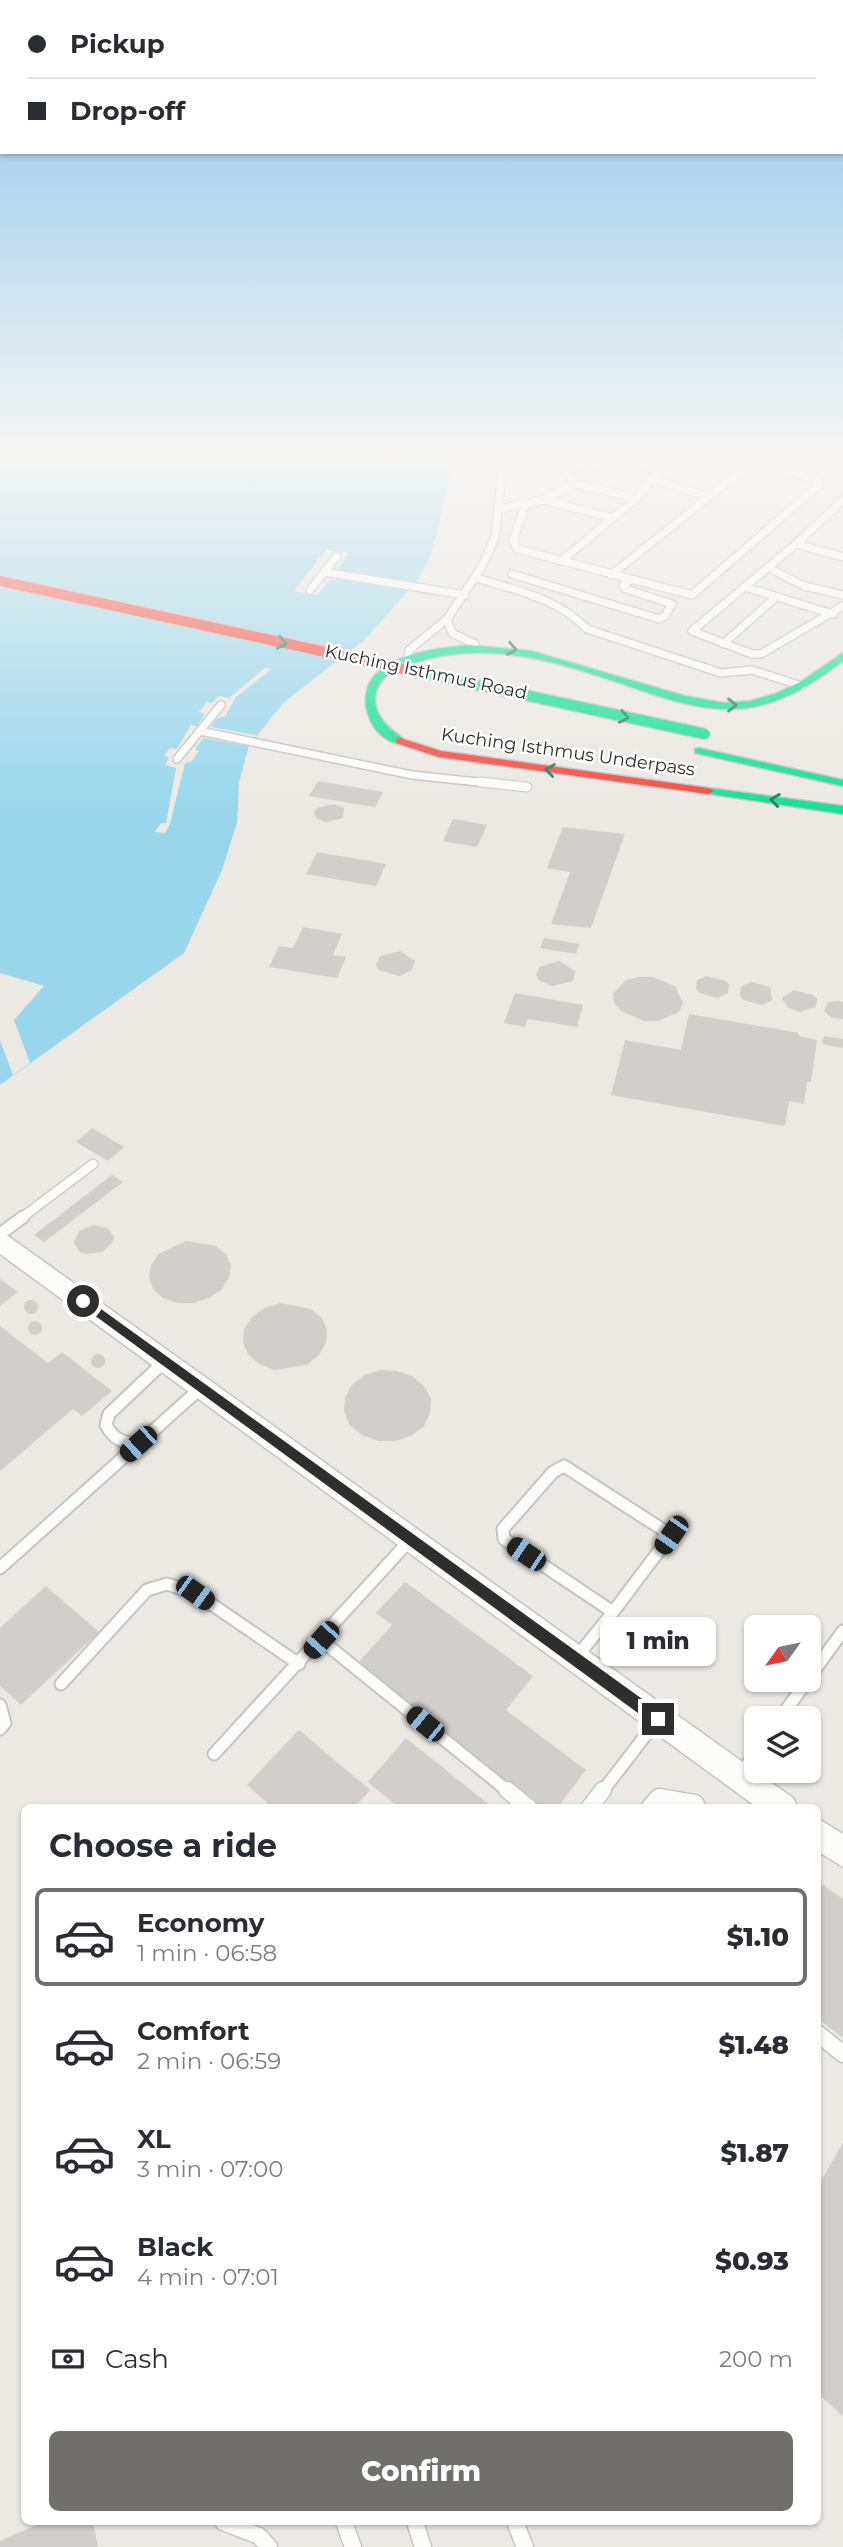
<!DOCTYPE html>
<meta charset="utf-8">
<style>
body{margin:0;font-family:Montserrat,sans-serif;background:#f7f7f7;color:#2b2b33;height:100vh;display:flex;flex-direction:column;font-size:26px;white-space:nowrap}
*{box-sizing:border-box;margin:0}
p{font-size:23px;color:#7c7c81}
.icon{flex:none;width:38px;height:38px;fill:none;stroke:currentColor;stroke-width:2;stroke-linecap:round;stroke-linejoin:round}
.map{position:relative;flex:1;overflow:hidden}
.side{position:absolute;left:21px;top:1804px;width:800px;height:721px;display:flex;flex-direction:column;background:#fff;border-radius:10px;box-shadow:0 2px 5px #0004}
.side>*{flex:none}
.guide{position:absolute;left:0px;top:0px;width:844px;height:154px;box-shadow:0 2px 5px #0004;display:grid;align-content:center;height:154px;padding:0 28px;background:#fff}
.needle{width:46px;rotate:237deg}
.controls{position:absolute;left:744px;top:1615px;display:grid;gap:14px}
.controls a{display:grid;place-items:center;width:77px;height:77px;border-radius:10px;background:#fff;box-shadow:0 2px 5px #0004;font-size:35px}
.end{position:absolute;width:32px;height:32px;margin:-16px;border:9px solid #2e2e2e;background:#fff;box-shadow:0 0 0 4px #fff}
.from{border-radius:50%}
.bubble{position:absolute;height:49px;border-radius:10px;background:#fff;box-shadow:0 2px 5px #0004;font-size:23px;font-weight:800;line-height:49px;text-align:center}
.car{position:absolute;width:21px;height:42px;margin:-21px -10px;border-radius:9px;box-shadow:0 0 5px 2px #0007;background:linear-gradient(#222 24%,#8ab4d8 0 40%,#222 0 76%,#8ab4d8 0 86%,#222 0)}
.guide b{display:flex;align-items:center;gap:24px;height:66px;font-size:26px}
.guide b+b{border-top:2px solid #e1e1e2}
.guide i{width:18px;height:18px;background:#2b2b33}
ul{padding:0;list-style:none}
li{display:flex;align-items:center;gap:21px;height:98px;margin:0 14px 10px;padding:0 14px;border:4px solid transparent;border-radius:10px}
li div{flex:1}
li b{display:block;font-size:26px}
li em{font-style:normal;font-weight:800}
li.on{border-color:#706f6e}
li>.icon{width:63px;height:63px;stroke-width:1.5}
h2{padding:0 28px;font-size:32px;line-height:84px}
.pay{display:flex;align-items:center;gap:18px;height:77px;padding:0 28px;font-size:26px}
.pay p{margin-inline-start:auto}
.cta{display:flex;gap:14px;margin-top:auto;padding:14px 28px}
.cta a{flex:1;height:80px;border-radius:10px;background:#706f6e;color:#fff;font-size:28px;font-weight:800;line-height:80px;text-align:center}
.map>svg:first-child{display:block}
</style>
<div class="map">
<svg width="843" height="2547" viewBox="0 0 843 2547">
<rect width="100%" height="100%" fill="#ece8e4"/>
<path fill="#99d6ec" d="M0,453h456l-26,105 -14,24 -52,58 -81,63 -34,43 -10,36 -2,41 -15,47 -38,83 -184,132z"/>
<g fill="#ece8e4">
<path d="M326,550l23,3 -11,15 5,4 73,10 -6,8 -79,-11 -14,16 -23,-4z"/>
<path d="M265,668l6,1 -36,29 -9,18 -10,3 -5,8 45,8 -7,11 -46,-8 -8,11 4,2 -8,11 -6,1 -15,61 -5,9 -10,-1 6,-9h5l10,-55 -11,-3 4,-8 -5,-1 6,-8 7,1 14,-24 6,1 8,-12 -6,-2 8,-10 5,1 7,-7 10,2z"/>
<path d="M0,973l44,13 -30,34 16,43 -17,12 -13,-34z"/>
</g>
<g fill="#d1cecb">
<path d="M318,781l65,11 -8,15 -66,-11z"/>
<path d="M334,804l10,4 -1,10 -17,4 -10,-4 -2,-7 3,-3z"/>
<path d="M453,819l34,6 -10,22 -34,-6z"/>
<path d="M563,827l62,7 -34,94 -40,-4 19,-52 -23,-4z"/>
<path d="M317,852l69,12 -10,22 -70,-12z"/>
<path d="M303,927l39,7 -9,21 13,2 -9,21 -68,-11 10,-21 14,2z"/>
<path d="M544,938l35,6 -3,10 -36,-6z"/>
<path d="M400,951l15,10 -3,9 -13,6 -20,-6 -3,-5 4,-9z"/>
<path d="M559,961l16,10 -2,10 -20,5 -13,-5 -4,-5 3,-9z"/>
<path d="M707,976l19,5 3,4 -1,8 -10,5 -19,-5 -3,-4 1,-9z"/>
<path d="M638,977h14l23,9 8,17 -4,9 -21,9h-14l-23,-10 -7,-8 -1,-9 13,-14z"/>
<path d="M751,982l19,5 2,13 -10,5 -19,-5 -3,-4 1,-9z"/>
<path d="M794,990l19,5 4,4 -1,8 -17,5 -12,-5 -5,-9z"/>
<path d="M515,993l68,12 -6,22 -49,-8 -3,8 -21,-4z"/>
<path d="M838,1001l5,1v17l-11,-1 -8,-7 4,-9z"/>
<path d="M689,1014l110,19v3l18,4 -6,42 -4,-1 -3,23 -15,-3 -4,25 -174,-31 14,-55 56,10z"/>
<path d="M824,1036l19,3v9l-21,-4z"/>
<path d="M92,1128l32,19 -16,14 -32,-19z"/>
<path d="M112,1175l11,7 -79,60 -10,-7z"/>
<path d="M93,1225l14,3 7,9 -2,6 -10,9 -15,2 -7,-2 -6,-9 5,-12z"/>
<path d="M186,1241l30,5 10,9 5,11 -2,12 -8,12 -12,8 -15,5h-16l-15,-5 -10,-9 -4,-12 2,-12 8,-11z"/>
<path d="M0,1279l18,13 -18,14z"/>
<circle cx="31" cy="1307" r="7"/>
<path d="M280,1303l31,6 11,9 5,12 -1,13 -7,12 -12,10 -33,5 -15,-6 -11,-10 -5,-12 1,-13 8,-12 12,-9z"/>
<circle cx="35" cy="1328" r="7"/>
<path d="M0,1326l48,37 14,-11 50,39 -30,25 -9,-7 -73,62z"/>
<circle cx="98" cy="1361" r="7"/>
<path d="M380,1370l17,1 15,5 12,10 7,13 -1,14 -6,13 -13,10 -16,5h-17l-16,-6 -12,-10 -6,-13 1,-14 7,-13 12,-10z"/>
<path d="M405,1582l128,94 -27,34 80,60 -29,38h-15l-186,-143 36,-40 -16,-12z"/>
<path d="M46,1586l53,46 -78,73 -21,-19v-58z"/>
<path d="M299,1730l71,60 -16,18h-81l-26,-23z"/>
<path d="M406,1738l87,70h-94l-31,-26z"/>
<path d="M817,1881l26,18v139l-26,-20z"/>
<path d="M843,2143v273l-26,-23v-205z"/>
<path d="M43,2522h50l5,25h-98v-6z"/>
</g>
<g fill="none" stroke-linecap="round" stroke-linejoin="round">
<defs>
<g id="lane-far3">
<path d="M588,453l64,16"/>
<path d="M774,453l44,13"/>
<path d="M391,459l2,-6"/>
<path d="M599,468l-24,-5 -12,4 12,17 62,14"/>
<path d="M652,479l27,-26"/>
<path d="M543,500l32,-16"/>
<path d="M843,500l-47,44 47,13"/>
<path d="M526,503l-13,38 4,8 175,46 127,-110 -2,-5 -89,-27"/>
<path d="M499,509l44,-9 70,18"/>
<path d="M796,544l-104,87 60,23h9l82,-48"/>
<path d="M561,561l76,-63 15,-19 57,18"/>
<path d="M769,568l35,18 39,9"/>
<path d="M324,572l141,23"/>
<path d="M512,574l147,45 6,-3 7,-12 -46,-15 -3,-3 7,-6"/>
<path d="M611,575l144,-115"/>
<path d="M476,578c39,12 82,20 111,51l134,44 31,-3 50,16"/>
<path d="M745,587l88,27"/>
<path d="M310,590l27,-34"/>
<path d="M447,619l5,14 23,11"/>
<path d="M723,644l53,-47"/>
<path d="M408,658l1,-8 38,-31 36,-54 12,-28 9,-84"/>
<path d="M200,731l212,44 85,9"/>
<path d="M177,759l44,-54"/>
</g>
<g id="lane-far2">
<path d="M480,782l47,5"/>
<path d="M20,1219l73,-55"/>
</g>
<g id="lane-far1">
<path d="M0,1234l23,-17"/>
<path d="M138,1444c-15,-1 -25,-5 -32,-19l3,-11 57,-54"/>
<path d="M564,1466l107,69 -58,77 -109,-73 -1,-10 50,-57z"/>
<path d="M0,1568l202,-181"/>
<path d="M321,1640l188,152"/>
<path d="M576,1658l37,-46"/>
<path d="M808,1679l35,-48"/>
<path d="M61,1684l86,-94 20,-6 28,9 104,71"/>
<path d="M0,1705l5,18 -5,6"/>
<path d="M780,1718l28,-38"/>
<path d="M214,1754l197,-215"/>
<path d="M739,1776l17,-24"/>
<path d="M602,1792l56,-73"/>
</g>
<g id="lane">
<path d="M507,1790l22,18"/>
<path d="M589,1808l14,-18"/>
<path d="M649,1808l10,-11 36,6 3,5"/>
<path d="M817,2033l26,21"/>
<path d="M223,2522l36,14 10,11"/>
<path d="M344,2522l9,25"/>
<path d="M415,2522l8,25"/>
<path d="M515,2522l10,25"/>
</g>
<g id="street">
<path d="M0,1234l8,2 785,562 5,10h-40l-758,-554z"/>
<path d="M817,1818l26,16v33l-26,-16z"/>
</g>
<g id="fast">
<path d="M469,645l62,6 154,45 39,7 26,-2 25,-7 27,-13 41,-28v8c-33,25 -67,47 -110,48 -32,1 -64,-9 -93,-19 -74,-25 -146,-52 -223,-28 -16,5 -36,12 -41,30 -5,22 12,36 28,47v4c-28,4 -53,-43 -28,-69 22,-22 64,-26 93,-29z"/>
<path d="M699,748l144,32v6l-148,-33v-4z"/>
<path d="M708,788l135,18v8l-139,-21v-4z"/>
</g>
<path id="jam" d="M400,738l41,13 267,37 6,3 -6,3 -269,-37 -43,-14v-4z"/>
</defs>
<use href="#lane-far3" stroke="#c5c4c5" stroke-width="10"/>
<use href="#lane-far2" stroke="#c5c4c5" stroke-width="11"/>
<use href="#lane-far1" stroke="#c5c4c5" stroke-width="15"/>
<use href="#lane" stroke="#c5c4c5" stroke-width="19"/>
<use href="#street" stroke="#c5c4c5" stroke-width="3"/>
<use href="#fast" stroke="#c5c4c5" stroke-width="3"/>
<use href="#jam" stroke="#c5c4c5" stroke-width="3"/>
<use href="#lane-far3" stroke="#fcfcfb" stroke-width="7"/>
<use href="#lane-far2" stroke="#fcfcfb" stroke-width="9"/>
<use href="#lane-far1" stroke="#fcfcfb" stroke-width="11"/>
<use href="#lane" stroke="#fcfcfb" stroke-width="16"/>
<use href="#street" fill="#fcfcfb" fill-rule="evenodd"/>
<use href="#fast" fill="#16e098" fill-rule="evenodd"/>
<use href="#jam" fill="#f24e42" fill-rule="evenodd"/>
<defs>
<path id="fast-bridge" d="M404,669l301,65"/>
<path id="jam-bridge" d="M0,581l404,88"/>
</defs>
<use href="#fast-bridge" stroke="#c5c4c5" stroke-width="13" stroke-linecap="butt"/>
<use href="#jam-bridge" stroke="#c5c4c5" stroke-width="13" stroke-linecap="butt"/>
<use href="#fast-bridge" stroke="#16e098" stroke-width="10"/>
<use href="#jam-bridge" stroke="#f24e42" stroke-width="10"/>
</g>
<defs><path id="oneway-chevron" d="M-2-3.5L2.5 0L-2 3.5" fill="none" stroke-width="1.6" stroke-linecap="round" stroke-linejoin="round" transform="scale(1.75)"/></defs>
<g stroke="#237e5e">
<use href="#oneway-chevron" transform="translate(282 643) rotate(12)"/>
<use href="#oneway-chevron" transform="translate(512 649) rotate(11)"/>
<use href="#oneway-chevron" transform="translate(732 705)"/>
<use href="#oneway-chevron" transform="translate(624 717) rotate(12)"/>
<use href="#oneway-chevron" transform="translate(550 770) rotate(-172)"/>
<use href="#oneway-chevron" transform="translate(775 800) rotate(-172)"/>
</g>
<linearGradient id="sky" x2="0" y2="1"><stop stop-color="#88c2ea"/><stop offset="0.56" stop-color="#f6f5f3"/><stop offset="1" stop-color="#f6f5f3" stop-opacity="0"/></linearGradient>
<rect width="843" height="810" fill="url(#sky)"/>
<path fill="#2e2e2e" d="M83,1296l580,418v10h-10l-574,-420 -2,-3z"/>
<g text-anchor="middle" stroke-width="5" stroke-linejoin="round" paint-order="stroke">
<g font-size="18" fill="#2e2e2e" stroke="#fff">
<text transform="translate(426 672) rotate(12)" y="6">Kuching Isthmus Road</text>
<text transform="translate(568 752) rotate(8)" y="6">Kuching Isthmus Underpass</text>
</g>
</g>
</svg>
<div class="controls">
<a><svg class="needle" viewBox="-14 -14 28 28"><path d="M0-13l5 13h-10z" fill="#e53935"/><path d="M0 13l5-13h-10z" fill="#7c7c81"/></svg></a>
<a><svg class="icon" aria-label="layers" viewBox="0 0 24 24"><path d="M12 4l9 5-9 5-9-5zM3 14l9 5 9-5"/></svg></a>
</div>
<i class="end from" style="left:83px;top:1301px"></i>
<i class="end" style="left:658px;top:1719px"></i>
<div class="bubble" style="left:600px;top:1617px;width:116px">1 min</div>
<i class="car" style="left:138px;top:1444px;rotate:228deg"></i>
<i class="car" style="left:671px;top:1535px;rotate:215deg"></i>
<i class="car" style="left:526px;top:1554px;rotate:304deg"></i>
<i class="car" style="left:195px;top:1593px;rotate:126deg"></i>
<i class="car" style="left:321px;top:1640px;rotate:222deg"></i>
<i class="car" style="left:425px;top:1724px;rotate:309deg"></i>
<div class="guide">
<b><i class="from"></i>Pickup</b>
<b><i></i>Drop-off</b>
</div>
<section class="side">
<h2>Choose a ride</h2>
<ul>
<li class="on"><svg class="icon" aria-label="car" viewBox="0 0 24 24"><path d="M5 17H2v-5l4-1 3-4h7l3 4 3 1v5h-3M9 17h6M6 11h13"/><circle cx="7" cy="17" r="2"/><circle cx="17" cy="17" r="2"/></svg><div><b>Economy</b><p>1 min · 06:58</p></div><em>$1.10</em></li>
<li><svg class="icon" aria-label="car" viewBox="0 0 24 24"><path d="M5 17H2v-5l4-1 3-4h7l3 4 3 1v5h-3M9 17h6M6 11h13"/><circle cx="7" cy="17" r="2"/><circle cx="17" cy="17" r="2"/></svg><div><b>Comfort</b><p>2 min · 06:59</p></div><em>$1.48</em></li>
<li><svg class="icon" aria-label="car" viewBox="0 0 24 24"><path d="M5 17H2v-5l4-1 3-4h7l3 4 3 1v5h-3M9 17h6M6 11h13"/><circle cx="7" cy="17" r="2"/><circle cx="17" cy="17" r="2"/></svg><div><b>XL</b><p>3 min · 07:00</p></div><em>$1.87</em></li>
<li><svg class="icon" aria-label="car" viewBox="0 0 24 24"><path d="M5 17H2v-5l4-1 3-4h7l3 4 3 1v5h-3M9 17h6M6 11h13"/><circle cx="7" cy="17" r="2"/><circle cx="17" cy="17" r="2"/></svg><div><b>Black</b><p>4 min · 07:01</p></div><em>$0.93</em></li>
</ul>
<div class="pay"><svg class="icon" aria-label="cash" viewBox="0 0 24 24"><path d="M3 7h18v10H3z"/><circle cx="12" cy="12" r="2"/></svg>Cash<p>200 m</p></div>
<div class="cta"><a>Confirm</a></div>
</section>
</div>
